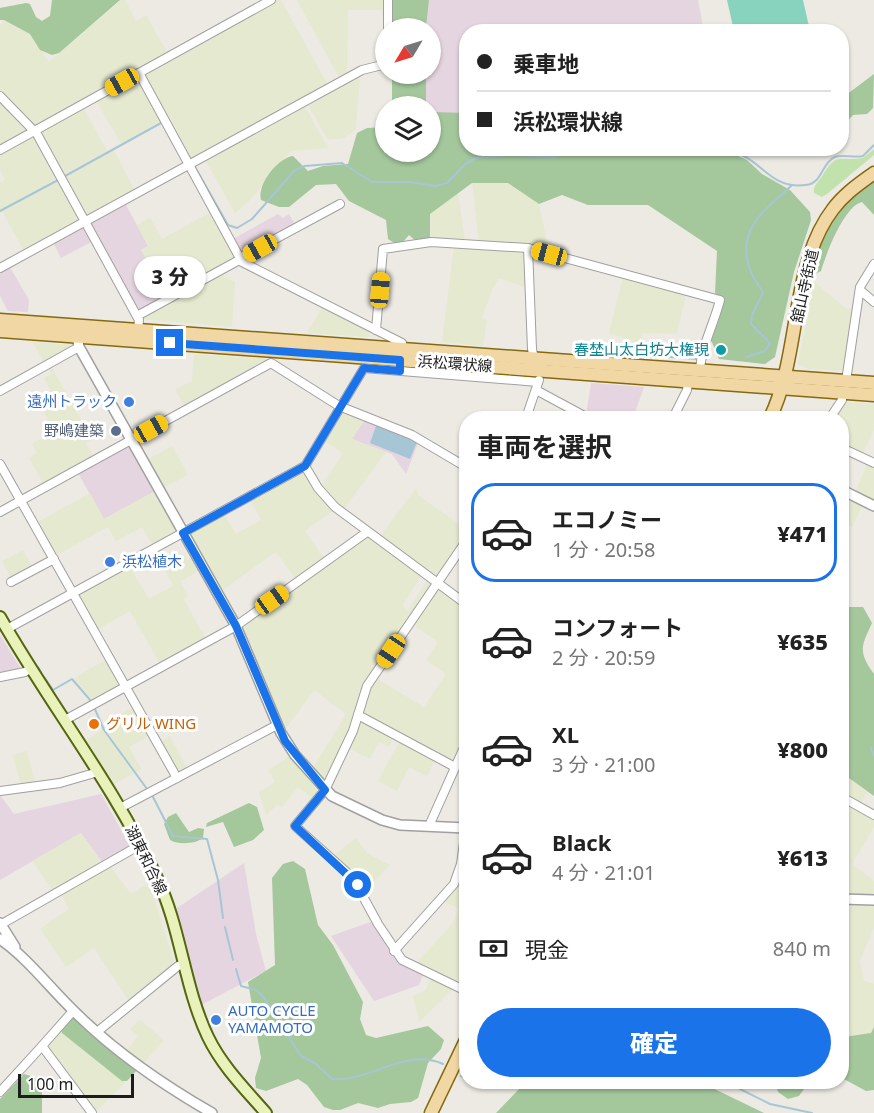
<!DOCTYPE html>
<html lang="ja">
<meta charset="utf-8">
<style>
body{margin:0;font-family:"Noto Sans","Noto Sans JP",sans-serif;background:#f6f6f6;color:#222;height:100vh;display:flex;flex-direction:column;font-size:22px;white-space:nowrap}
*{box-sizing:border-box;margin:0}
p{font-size:20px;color:#767676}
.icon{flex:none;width:33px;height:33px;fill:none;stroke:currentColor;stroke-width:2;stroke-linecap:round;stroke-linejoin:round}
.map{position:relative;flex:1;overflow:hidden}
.side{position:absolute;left:459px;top:411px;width:390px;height:678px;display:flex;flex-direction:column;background:#fff;border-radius:24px;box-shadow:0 2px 4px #0004}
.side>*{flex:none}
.guide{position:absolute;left:459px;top:24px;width:390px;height:132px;border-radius:24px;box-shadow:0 2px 4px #0004;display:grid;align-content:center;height:132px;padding:0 18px;background:#fff}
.needle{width:39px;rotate:232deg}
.tools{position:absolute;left:375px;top:18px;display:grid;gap:12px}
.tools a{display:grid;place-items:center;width:66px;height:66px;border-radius:50%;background:#fff;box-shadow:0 2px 4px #0004;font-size:30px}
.scale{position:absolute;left:18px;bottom:15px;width:116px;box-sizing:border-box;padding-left:6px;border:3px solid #1c1c1c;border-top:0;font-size:16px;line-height:21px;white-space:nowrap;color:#1c1c1c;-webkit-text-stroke:4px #fff;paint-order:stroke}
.end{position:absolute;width:27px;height:27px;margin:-14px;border:8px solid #1a73e8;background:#fff;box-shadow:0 0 0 3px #fff}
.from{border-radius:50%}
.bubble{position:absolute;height:42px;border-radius:21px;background:#fff;box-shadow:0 2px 4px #0004;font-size:20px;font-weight:800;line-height:42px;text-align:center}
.car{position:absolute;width:18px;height:36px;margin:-18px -9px;border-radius:8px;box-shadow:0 0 4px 2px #0007;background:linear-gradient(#f5c518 24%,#345 0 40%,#f5c518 0 76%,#345 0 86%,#f5c518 0)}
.guide b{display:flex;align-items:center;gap:21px;height:57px;font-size:22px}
.guide b+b{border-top:2px solid #e0e0e0}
.guide i{width:15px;height:15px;background:#222}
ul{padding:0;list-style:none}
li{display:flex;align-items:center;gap:18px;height:99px;margin:0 12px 9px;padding:0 6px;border:3px solid transparent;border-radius:24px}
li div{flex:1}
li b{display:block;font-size:22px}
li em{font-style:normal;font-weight:800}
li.current{border-color:#1a73e8}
li>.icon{width:54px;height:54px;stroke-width:1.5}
h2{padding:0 18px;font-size:27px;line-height:72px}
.pay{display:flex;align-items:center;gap:15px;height:66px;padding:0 18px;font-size:22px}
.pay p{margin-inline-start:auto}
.button{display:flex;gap:12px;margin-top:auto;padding:12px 18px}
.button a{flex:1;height:69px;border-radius:36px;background:#1a73e8;color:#fff;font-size:24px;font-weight:800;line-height:69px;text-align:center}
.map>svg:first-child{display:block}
</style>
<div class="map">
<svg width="874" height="1113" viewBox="0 0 874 1113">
<rect width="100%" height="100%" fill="#eceae3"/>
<g fill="#e5d5e0">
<path d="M429,0h269l6,31 -238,1v81h-34l-2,-7h-4v-32h4v-46h-4z"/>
<path d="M125,203l23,43 -7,4 26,47 -24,13 -8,-3 -45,-83z"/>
<path d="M278,214l5,4 6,-4 7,12 -54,30 -9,-17z"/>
<path d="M83,226l10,15 -32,17 -8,-16z"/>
<path d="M7,267l4,2 18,31 -1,12 -20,-1 -8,-15v-25z"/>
<path d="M591,383l53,4 -11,31h-37l-10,-3z"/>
<path d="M365,419l54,22 -13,33 -14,-20 -40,-15z"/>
<path d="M128,445l27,46 -51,28 -26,-46z"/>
<path d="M0,635l5,8 16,26 -21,4z"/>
<path d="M101,794l29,52 -28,16 -21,-29 -81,47v-85l14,19z"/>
<path d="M244,863l12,71 10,37 -65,34 -27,-95z"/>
<path d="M373,921l23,37 27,17 -4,10 -45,16 -43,-65z"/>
</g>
<g fill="#e5e9d0">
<path d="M121,0h4l11,21 10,-6 22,39 -135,72 -33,-34v-66l4,-6 26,14 19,28z"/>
<path d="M277,0h4l47,85 -136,75 -22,-43 -4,2 -22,-46z"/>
<path d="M297,0h88v10h-37l-1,65 -7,4z"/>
<path d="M360,74l-4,55 -12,9 -16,2 -21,-37z"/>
<path d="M136,78l25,43 -40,23 -25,-44z"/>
<path d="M0,100l28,29 -28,17z"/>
<path d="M304,105l24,43 -37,3 -40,48 -16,14 -30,-54z"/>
<path d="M83,107l24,44 -44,24 -23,-42z"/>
<path d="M32,135l26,43 -58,32v-27l5,-3 -5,-10v-17z"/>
<path d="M114,150l21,41 -49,25 -22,-39z"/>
<path d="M59,180l21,41 -56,30 -22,-40z"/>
<path d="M472,183h36l31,21 10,47 -70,-9z"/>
<path d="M458,193l7,48 -34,-2 -1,-25z"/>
<path d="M211,212l24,47 -68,38 -26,-47 7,-4 -11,-21 13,-7 12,21z"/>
<path d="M454,246l71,7 2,35 -28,-10 -7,12 -10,28 5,2 -4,26 -41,-4z"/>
<path d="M220,274l15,8 -3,45 -91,-8z"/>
<path d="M623,277l63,17 -9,40 -35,-1 -1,11 -32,-11z"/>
<path d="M814,282l34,28 4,-4 2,2 -10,63 -36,-2 -10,-5z"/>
<path d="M323,306l46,24 -1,7 -61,-4z"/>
<path d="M33,342l40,3v2l-29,16z"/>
<path d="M194,354l74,5v2l-83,46 -10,-17 17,-9z"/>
<path d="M51,366l41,74 -6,3 8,14 -50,28 -15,-27 8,-5 -5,-9 22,-13 -17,-32 14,-8 -7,-13 7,-4 -3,-6z"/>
<path d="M844,402l30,2v26l-12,25 -20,-10v-27h-9z"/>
<path d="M342,410l23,9 -13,20 34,13 -43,58 -22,-23 22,-34 -20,-13z"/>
<path d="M172,446l16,29 -25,13 -16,-28z"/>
<path d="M868,463l6,3v35l-19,-9z"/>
<path d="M303,471l31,39 -29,21 20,29 -29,20 -20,-28 -55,39 -31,-58 34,-19 12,20 25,-14 -11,-20z"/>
<path d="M416,488l3,8 47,33v6l-28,42 -58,-40z"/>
<path d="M155,491l23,40 -25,15 -11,-19 -26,14 -8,-14 -53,29 -19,-33 54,-30 14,26z"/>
<path d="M842,495l21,10 -11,22 -9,-5 -1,3z"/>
<path d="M367,537l55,38 -20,31 6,4 20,-31 5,6 -71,104 -11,41 -26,53 -13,-13 34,-56 -32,-24 -30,41 -43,-103z"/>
<path d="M23,550l10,18 -21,12 -10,-19z"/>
<path d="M184,554l3,6 5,-3 8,13 -20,12 8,14 -4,4 22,39 -46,25 -30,-53 -34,19 -19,-36 52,-28 20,33 24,-13 -10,-20z"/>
<path d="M437,588l29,19v130l-12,26 -92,-51 6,-20 8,-14 48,29 22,-33 -20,-14 12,-18 -25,-17z"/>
<path d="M107,659l13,27 -27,15 -19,-23z"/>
<path d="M134,707l16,28 -21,12 12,22 -6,4 -32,-49z"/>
<path d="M360,719l35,17 -6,11 -10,-5 -9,17 -21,-11z"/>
<path d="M103,729l30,45 -21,11 -28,-43z"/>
<path d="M170,736l17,33 -8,5 -20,-32z"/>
<path d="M401,739l35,20 -9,17 -18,-9 -12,24 -19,-10z"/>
<path d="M27,751l8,32 -14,2 -8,-30z"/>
<path d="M290,756l29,37 -5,6 -16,-12 -16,20 -4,-3 -12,11 -7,-23 16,-10 -7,-12z"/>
<path d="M842,773l25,19 -7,12 -18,-10z"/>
<path d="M842,799l32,18v10l-22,37 22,17v15l-32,-1z"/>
<path d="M81,833l21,29 -49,29 -21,-30z"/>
<path d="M356,838l11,15 23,12 -25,26 -10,-15 -22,-20z"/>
<path d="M463,862l3,1v114l-6,8 -45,-20 36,-40 8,-16 -17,-9z"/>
<path d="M110,866l21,28 18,-11 26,81 -46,37 -35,-53 -28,19 -26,-38 29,-20 -8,-15z"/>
<path d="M843,903l31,1v23l-14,34 4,20 10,3v46l-10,6 -21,1 1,-6 -2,-1z"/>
<path d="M430,978l24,10 -35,34 -6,-26 13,-6z"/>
<path d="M140,1020l24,20 -20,23 -17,-13 11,-14 -8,-7z"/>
<path d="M59,1031l66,52 -30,29 -48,-67z"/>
</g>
<path fill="#c2e2ad" d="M874,149v6l-47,39 -5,3 -8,-4c-1,-8 4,-10 8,-17 16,-25 16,-14 41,-18z"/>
<g fill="#a4c79c">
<path d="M52,0h68l-61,53 -7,2 -12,-5 -10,-16 -26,-14h-4v-12l26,-5 4,1 6,13 6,4 8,-5z"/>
<path d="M392,0h37l-3,28h-34z"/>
<rect x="392" y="74" width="34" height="32"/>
<path d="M874,74l-1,34 -6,6 -14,1 -11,12v-29z"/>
<path d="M431,112l35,1v35h233l39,8 9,4 15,14 28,16 20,22 1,8 -17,52 -19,85 -10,7 -46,-5 -8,-19 11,-38 -7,-9 2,-42 -69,-46h-60l-26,-10 -23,9 -31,-21h-36l-42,31v24l-14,3 -7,-6 -6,7 -7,2 -8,-5 -2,-19 -37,-19 -13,-17 -20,1 -27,22h-10l-18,-7c-4,-16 17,-42 32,-44l15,15 15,-5 25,-2 9,-31 10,-5 18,-1 1,25h44z"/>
<path d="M874,180v35l-12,-13c-18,4 -36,52 -41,69l-6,3c-2,-7 0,-12 2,-19 9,-34 30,-55 57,-75z"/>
<path d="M842,607h21l9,16c-10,22 -15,28 2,51v122l-32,-23z"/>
<path d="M249,803l8,4 7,23 -11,10 -19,7 -11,-25 -17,5 1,-4z"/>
<path d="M176,813l13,19 9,-4 6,1 -1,9c-8,6 -24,7 -33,2l-6,-16 4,-7z"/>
<path d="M293,861l12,8 13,56 15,20 30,57 -3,17 6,16 10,3 52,-12 16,14 -3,9 -13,14 -10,35 -7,4 -21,2 -12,4 -20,-5 -18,7h-7l-9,-3 -17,-22 -9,-6 -32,12 -10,-3 -1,-10 6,-20 -13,-76 27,-17 -3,-87 11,-14z"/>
<path d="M73,1017l64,53 -10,11h-5l-60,-48 -1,-4z"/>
<path d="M874,1027v63l-8,1 -24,-13v-48l2,1v6l27,-4z"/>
<path d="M24,1074l10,3 8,12v24h-42v-14z"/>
<path d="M526,1082h44l18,6 48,1 16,-7h48l64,31h-268z"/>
<path d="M775,1082h34l-10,14 -11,3 -10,-7z"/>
</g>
<path fill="#88d3be" d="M727,0h76l7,31h-76z"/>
<path fill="#a7c6d5" d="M376,426l41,16 -7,17 -40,-16z"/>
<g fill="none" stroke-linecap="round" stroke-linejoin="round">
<g stroke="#a7c6d5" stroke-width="2">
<path d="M168,119l22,40"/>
<path d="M708,148c11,3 26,3 36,8 22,12 31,33 62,29 17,-2 15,-22 29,-28 8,-3 19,1 28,-1l11,-11"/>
<path d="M195,167l33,58 9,3 15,-9 43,-49 10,-4 37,-3 30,19h37l27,4 11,-3 18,-19 11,-6 34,-3 46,2 12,-9"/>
<path d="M65,176l96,-53"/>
<path d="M0,211l58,-31"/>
<path d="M620,353l76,6"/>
<path d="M746,357l19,-6 5,-8 -19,-19 1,-9 11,-22c-3,-7 -9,-13 -12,-21 -17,-43 14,-61 41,-87"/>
<path d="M419,435l47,27"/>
<path d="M38,667l3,5"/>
<path d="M45,678l8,12 19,-11 19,22"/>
<path d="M94,707l10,23 43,59"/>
<path d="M871,748l3,8"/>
<path d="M152,795l21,41 34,3 11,41 5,38"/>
<path d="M225,927l8,33"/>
<path d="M236,969l5,17 15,4 6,5 39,61 15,8 16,15c39,3 73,-32 111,-15"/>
<path d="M461,1076l5,2"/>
<path d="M726,1082l44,22 42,9"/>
</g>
<defs>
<g id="minor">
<path d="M388,28v-28"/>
<path d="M139,73l103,189 160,81 -1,8"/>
<path d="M0,96l37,38 102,186 -1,10"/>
<path d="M0,150l271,-150"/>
<path d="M528,248l4,101 3,14"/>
<path d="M240,258l100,-54"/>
<path d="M0,268l362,-198 24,-6"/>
<path d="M860,290l14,12"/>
<path d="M137,316l104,-57"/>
<path d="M376,330l7,-81 48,-7 97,6 192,52c-6,24 -19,47 -20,71"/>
<path d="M846,381l14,-94 14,-23"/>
<path d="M536,390l52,28"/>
<path d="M0,391l79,-44"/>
<path d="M526,418l13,-38"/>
<path d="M673,418l14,-28 1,-8"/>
<path d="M830,418l12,-18v-7"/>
<path d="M842,448l32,15"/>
<path d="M0,464l177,314"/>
<path d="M305,466l13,22 17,19 131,97"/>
<path d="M0,512l271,-149 68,43 73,29 54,32"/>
<path d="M466,541l-99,145 -14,45 -28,59 -30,36 58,52 25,46 24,36 64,31"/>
<path d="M11,582l43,-23"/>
<path d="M7,629l298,-163 59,-98 174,14"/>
<path d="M0,677l25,-5 6,-4"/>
<path d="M358,715l97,52"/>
<path d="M65,720l171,-94 131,-94"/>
<path d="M0,791l60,-8 38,-11"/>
<path d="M842,797l32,18"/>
<path d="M120,808l157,-83"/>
<path d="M429,826l37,-83"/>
<path d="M0,925l140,-80"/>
<path d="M394,951l60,-67 7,-20 5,-36"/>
<path d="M73,1011l-31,35 50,67"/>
<path d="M97,1032l81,-66 7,-2"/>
<path d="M0,1092l42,-46"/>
</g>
<g id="tertiary">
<path d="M77,336l2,11 157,279 45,107 14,22 37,41 50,24 18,5 66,3"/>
<path d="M842,490l32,16"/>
<path d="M842,899l32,1"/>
<path d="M0,923l15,24"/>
<path d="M0,939c30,21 52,52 79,77 39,38 86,70 133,97"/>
</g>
<path id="secondary" d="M0,617c50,88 114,168 157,261 24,50 27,109 51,159 14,29 37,52 58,76"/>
<g id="primary">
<path d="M0,320l874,63"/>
<path d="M0,331l874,64"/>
<path d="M770,418c31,-63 20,-153 63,-209 11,-15 26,-25 41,-36"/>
<path d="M431,1113l35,-73"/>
</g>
</defs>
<use href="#minor" stroke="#a0a0a0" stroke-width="10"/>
<use href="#tertiary" stroke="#a0a0a0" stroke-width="12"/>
<use href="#secondary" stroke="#546610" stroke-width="14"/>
<use href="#primary" stroke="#846910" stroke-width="15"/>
<use href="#minor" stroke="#fff" stroke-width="8"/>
<use href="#tertiary" stroke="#fff" stroke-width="9"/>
<use href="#secondary" stroke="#eaf2bb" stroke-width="10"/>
<use href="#primary" stroke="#f1d7a3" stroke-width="12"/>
</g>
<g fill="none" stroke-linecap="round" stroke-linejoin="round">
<path stroke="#1a73e8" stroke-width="8" d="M170,343l230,17v11l-36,-3 -59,98 -122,67 53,93 49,115 40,49 -30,36 63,59"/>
</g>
<circle fill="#0f9aa8" stroke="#fff" stroke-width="2" cx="721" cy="350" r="6"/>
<g fill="#3f7fe0" stroke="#fff" stroke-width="2">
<circle cx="129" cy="402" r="6"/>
<circle cx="110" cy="562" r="6"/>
<circle cx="216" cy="1020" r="6"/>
</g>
<circle fill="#5c6f8a" stroke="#fff" stroke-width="2" cx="116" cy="431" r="6"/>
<circle fill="#e8710a" stroke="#fff" stroke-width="2" cx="94" cy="724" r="6"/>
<g text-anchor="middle" stroke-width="6" stroke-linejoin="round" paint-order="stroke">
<g font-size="15" fill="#1c1c1c" stroke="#fff">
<text transform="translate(805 286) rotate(-77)" y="5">舘山寺街道</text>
<text transform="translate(455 364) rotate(4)" y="5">浜松環状線</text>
<text transform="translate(146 860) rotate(64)" y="5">湖東和合線</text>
</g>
<g font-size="15" fill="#0d838f" stroke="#fff" text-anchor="end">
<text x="709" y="355">春埜山太白坊大権現</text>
</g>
<g font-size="15" fill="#366cbe" stroke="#fff" text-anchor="start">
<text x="117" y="407" text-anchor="end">遠州トラック</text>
<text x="122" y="567">浜松植木</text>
<text x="228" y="1016">AUTO CYCLE<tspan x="228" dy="17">YAMAMOTO</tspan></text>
</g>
<g font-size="15" fill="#4e5e75" stroke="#fff" text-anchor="end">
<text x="104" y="436">野嶋建築</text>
</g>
<g font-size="15" fill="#c56008" stroke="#fff" text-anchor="start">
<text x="106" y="729">グリル WING</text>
</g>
</g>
</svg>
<div class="tools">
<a><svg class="needle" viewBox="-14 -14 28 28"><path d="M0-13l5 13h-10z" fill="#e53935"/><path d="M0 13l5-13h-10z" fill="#767676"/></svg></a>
<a><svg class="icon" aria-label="layers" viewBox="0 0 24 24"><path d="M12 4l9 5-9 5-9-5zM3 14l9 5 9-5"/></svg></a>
</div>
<div class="scale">100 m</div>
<i class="end from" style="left:358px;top:885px"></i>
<i class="end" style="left:170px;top:343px"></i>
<div class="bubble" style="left:134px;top:256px;width:72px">3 分</div>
<i class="car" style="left:122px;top:82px;rotate:241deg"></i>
<i class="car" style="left:260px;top:248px;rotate:241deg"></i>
<i class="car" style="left:549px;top:254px;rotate:285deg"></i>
<i class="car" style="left:380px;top:290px;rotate:5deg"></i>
<i class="car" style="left:151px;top:429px;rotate:61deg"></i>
<i class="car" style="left:272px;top:600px;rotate:55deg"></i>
<i class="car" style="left:391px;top:651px;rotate:214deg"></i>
<div class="guide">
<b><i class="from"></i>乗車地</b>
<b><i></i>浜松環状線</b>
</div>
<section class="side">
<h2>車両を選択</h2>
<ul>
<li class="current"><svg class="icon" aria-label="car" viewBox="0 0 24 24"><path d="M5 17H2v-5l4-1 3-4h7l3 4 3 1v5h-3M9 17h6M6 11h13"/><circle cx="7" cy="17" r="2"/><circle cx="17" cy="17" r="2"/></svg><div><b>エコノミー</b><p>1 分 · 20:58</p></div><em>¥471</em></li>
<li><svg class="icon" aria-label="car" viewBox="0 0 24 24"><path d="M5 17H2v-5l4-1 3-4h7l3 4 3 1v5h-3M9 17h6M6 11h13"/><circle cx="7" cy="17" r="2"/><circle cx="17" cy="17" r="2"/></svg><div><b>コンフォート</b><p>2 分 · 20:59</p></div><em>¥635</em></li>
<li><svg class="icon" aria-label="car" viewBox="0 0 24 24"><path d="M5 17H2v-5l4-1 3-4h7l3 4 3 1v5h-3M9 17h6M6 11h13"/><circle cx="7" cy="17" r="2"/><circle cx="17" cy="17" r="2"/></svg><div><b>XL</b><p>3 分 · 21:00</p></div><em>¥800</em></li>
<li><svg class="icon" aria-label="car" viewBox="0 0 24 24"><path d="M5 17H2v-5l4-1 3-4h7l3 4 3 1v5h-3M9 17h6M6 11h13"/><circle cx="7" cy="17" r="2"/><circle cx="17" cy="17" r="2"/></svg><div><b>Black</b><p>4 分 · 21:01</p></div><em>¥613</em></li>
</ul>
<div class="pay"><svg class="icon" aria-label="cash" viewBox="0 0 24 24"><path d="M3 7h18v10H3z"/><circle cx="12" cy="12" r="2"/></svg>現金<p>840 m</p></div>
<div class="button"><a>確定</a></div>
</section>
</div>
